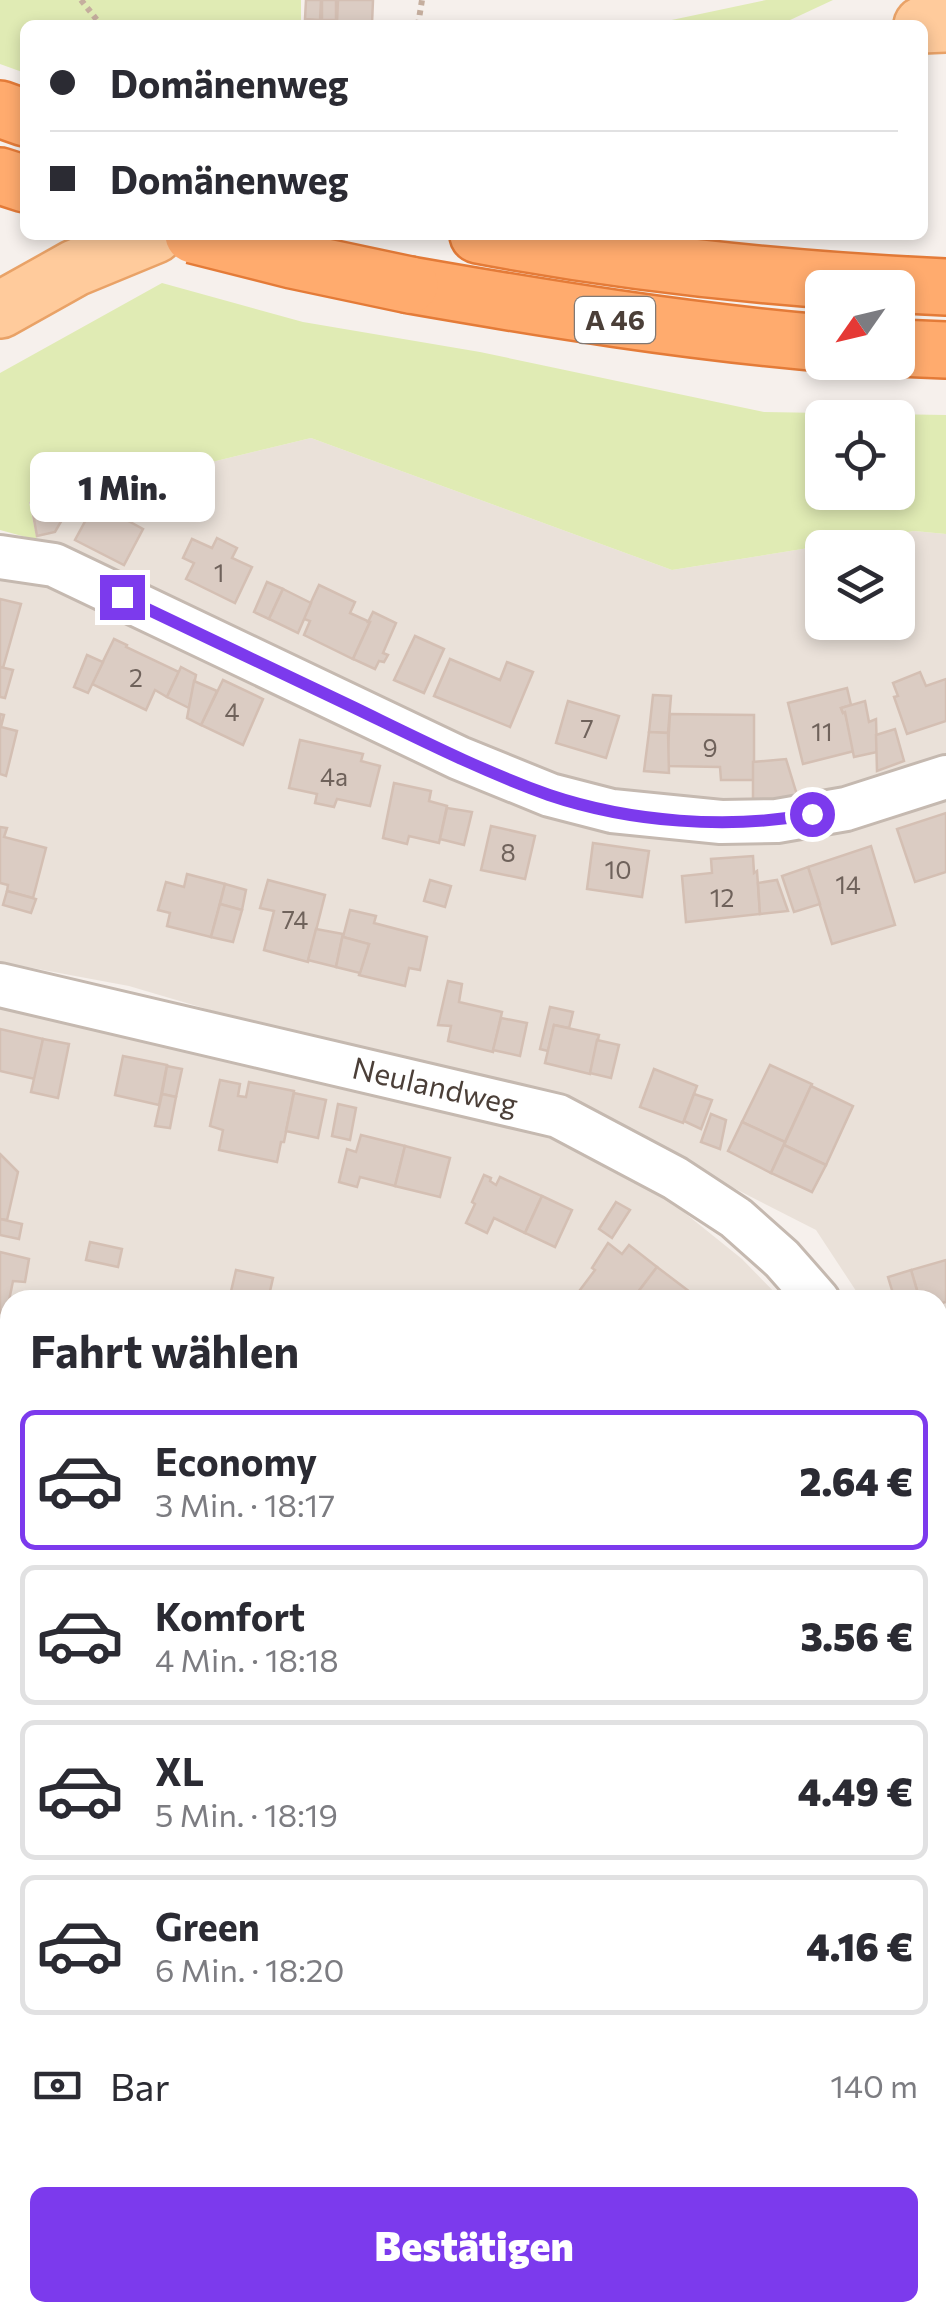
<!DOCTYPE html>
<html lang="de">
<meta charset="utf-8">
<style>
body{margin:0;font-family:Commissioner,sans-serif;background:#f2f2f3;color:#2b2b33;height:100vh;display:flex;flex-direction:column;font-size:38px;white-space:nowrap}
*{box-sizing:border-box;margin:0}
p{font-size:32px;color:#7c7c81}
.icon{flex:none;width:55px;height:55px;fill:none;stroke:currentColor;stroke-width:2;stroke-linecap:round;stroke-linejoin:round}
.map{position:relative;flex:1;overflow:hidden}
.details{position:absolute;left:0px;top:1290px;width:948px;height:1032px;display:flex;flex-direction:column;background:#fff;border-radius:30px 30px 0 0;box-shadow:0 5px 15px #0003}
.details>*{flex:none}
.hud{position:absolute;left:20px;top:20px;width:908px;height:220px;border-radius:15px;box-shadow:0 5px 15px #0003;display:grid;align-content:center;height:220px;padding:0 30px;background:#fff}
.needle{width:65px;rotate:236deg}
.buttons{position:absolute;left:805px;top:270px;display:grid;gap:20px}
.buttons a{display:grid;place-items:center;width:110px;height:110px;border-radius:15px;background:#fff;box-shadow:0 5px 15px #0003;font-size:50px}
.end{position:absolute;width:45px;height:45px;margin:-22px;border:12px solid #7c3aed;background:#fff;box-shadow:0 0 0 5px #fff}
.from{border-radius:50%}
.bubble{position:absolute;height:70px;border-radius:15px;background:#fff;box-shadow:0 5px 15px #0003;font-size:32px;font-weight:800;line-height:70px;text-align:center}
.hud b{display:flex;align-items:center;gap:35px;height:95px;font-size:38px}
.hud b+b{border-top:2px solid #e1e1e2}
.hud i{width:25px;height:25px;background:#2b2b33}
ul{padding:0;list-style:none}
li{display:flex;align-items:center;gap:30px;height:140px;margin:0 20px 15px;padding:0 10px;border:5px solid #e1e1e2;border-radius:15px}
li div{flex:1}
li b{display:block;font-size:38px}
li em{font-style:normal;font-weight:800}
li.on{border-color:#7c3aed}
li>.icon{width:90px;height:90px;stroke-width:1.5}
h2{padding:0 30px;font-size:45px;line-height:120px}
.pay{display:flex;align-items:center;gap:25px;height:110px;padding:0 30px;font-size:38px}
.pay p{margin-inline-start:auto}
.action{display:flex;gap:20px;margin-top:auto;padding:20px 30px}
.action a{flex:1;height:115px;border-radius:15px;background:#7c3aed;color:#fff;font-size:40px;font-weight:800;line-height:115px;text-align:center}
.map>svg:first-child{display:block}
</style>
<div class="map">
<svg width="946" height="2321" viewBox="0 0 946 2321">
<rect width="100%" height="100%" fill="#f6f0ec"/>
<g fill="#eae1d9" fill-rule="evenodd">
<path d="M311,438l361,132 242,-39 32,3v219l-103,35 -64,12 -62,2 -111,-11 -68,-21 -154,-62 -347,-168 -8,-38 105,-21zM822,548h76v74h-76z"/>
<path d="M0,576l37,3 566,251 343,-34v543l-8,4v-43h-76l-46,-70 -262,-134 -56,-18 -244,-55 -125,-37 -129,-24z"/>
<path d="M0,997l88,31 248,44 221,63 113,66 72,58 40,41h-772v117l-10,-5z"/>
<path d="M0,1458l10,3v781h-10z"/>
<path d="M938,1593l8,19v709h-131l-14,-8 137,-1z"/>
<path d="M0,2284h10v28h761l14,9h-785z"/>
</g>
<g fill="#e0ebb4" fill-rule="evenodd">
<path d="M0,0h301v20l33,5h-309v48l-25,-9z"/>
<path d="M766,0h67l-45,21 -18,4h-122z"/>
<path d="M162,283l141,39 177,30 284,60 182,3v119l-32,-3 -242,39 -361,-132 -177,43 -105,21 8,38 -37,-10v-157zM822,418h76v74h-76z"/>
</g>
<g fill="#dbccc3" stroke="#d4bfb3" stroke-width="2.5">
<path d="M306,0h15l-1,20 -15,-1z"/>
<rect x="322" y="0" width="14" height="20"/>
<path d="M338,0h35l-1,24 -35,-2z"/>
<path d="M77,494l-22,38 -18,4 -6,-33z"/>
<path d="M95,503l48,26 -19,36 -49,-25z"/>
<path d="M217,538l20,10 -5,10 20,9 -17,36 -49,-24 8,-16 -11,-5 9,-19 20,9z"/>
<path d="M267,582l16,7 -14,30 -15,-7z"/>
<path d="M319,585l36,17 -5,11 20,9 -17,37 -49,-24 6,-14 -6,-2 1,-4z"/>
<path d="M283,589l28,14 -13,30 -29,-14z"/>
<path d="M0,599l21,5 -18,64 -3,-1z"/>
<path d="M373,612l23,11 -13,30 5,2 -4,7 -5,-1 -4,8 -22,-10 17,-37h-2z"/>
<path d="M415,636l29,13 -20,44 -30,-13z"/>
<path d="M114,639l13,6 -1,2 53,25 -12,25 -12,-7 -9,20 -54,-26z"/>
<path d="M87,655l16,7 -15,31 -14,-6z"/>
<path d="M450,659l50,21 7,-18 26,10 -23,55 -76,-31z"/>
<path d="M0,667l13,3 -8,28 -5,-1z"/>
<path d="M181,667l15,8 -7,33 -22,-11z"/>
<path d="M920,672l6,14 20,-7v42l-39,13 -13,-37 4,-1 -5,-13z"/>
<path d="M223,680l40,19 -20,46 -42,-20z"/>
<path d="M194,681l23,10 -16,34 -14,-7z"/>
<path d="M847,688l4,17 -10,3 2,5 2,-1 9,39 -51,13 -15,-61z"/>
<path d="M653,695l18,1 -3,37 -19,-1z"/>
<path d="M568,701l51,15 -13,42 -50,-15z"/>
<path d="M865,701l4,21 7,-3 1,33 -23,5 -9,-45 -2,1 -2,-5z"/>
<path d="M0,714l4,1 -3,12 16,4 -11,45 -6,-2z"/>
<path d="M670,714l84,1v65h-33l-1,-13 -53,-1z"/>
<path d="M895,729l9,32 -27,10 -1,-36z"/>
<path d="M649,732l19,1 1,40 -25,-2z"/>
<path d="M300,740l63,14 -2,7 19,5 -10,40 -33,-7 -3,8 -19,-4 2,-9 -28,-6z"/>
<path d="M786,759l11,36 -14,4 -30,2v-39z"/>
<path d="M394,783l37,8 -2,10 18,5 -8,37 -30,-7 -2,8 -24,-6z"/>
<path d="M447,808l25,4 -8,33 -24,-6z"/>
<path d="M946,813v59l-31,10 -18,-53z"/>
<path d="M491,826l44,10 -10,43 -44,-9z"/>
<path d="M0,827l7,1 -3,9 42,11 -13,50 -26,-7 1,-6 -8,-2z"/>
<path d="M593,843l56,8 -7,46 -55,-8z"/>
<path d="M871,846l24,79 -63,19 -24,-77z"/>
<path d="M753,856l1,17 3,-2 3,43 -74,8 -4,-46 30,-3 -1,-14z"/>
<path d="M808,867l12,37 -26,8 -12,-36z"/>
<path d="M187,874l38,10 -14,53 -44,-11 3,-13 -12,-3 8,-28 18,5z"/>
<path d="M268,880l57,15 -17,67 -44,-12 10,-39 -14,-3z"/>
<path d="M430,880l21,6 -6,21 -21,-6z"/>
<path d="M777,880l11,31 -28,3 -2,-31z"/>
<path d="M225,884l21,6 -4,20 -22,-6z"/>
<path d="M7,891l29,8 -5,14 -28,-8z"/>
<path d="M220,904l22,6 -9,32 -22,-5z"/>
<path d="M350,910l26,6 -2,7 53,14 -7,33 -11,-2 -4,18 -46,-11 10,-31 -26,-7z"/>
<path d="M316,929l27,5 -7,33 -28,-7z"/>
<path d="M343,934v3l26,7 -9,29 -24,-6z"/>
<path d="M448,981l14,3 -3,18 43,10 -9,40 -45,-11 3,-15 -13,-1z"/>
<path d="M550,1007l23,5 -4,16 -15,-3 -6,26 -8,-2z"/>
<path d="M501,1018l26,5 -7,33 -27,-6z"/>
<path d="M554,1025l45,10 -9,39 -45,-11z"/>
<path d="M0,1029l43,10 -8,40 -35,-8z"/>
<path d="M43,1039l26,5 -11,54 -27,-6z"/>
<path d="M597,1040l22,5 -8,33 -21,-5z"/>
<path d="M123,1056l44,9 -8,40 -44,-10z"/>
<path d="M770,1065l42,19 -27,58 -43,-20z"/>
<path d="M167,1066l15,3 -6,28 -14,-3z"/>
<path d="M654,1069l43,17 -14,37 -43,-16z"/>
<path d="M220,1080l20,4 -2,12 8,1 3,-15 45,9 -10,51h-3l-4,20 -58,-12 4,-20 -13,-4z"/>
<path d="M811,1086l42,20 -27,59 -42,-20z"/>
<path d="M294,1093l32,7 -8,38 -32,-7z"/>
<path d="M162,1094l14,3 -6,31 -15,-2z"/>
<path d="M694,1094l18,6 -11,29 -17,-8z"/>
<path d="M338,1104l18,4 -6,32 -18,-4z"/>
<path d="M711,1114l15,6 -6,29 -19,-7z"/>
<path d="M742,1122l43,20 -14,31 -43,-22z"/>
<path d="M361,1135l44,11 -10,40 -35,-9 -3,10 -18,-5 8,-33 9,3z"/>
<path d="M784,1145l42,20 -14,27 -41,-19z"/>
<path d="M405,1146l45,12 -10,39 -45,-11z"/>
<path d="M0,1154l18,18 -11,48 -7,-1z"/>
<path d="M484,1175l7,3 -1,3 6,4 4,-8 42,19 -17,37 -31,-15 -7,15 -21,-10 9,-19 -3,-2z"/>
<path d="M542,1196l30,14 -17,37 -30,-14z"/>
<path d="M616,1202l14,8 -18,28 -13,-9z"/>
<path d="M0,1219l22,5 -3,15 -19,-4z"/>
<path d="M90,1242l32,7 -4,18 -32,-7z"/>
<path d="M608,1243l14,11 7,-9 28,22 -25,33h-40l-12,-10 15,-20 -3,-2z"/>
<path d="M0,1252l29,7 -4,23 -12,-1 -7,34 -6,-2z"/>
<path d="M946,1260v42l-8,2v-4h-18l-9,-30z"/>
<path d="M657,1267l33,25 -6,8h-52z"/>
<path d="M236,1270l37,8 -5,22h-39z"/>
<path d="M911,1270l7,24 -7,2 2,4h-18l-7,-23z"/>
<path d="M0,1679l10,2v33l-10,-2z"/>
<path d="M946,1681v51l-8,3v-50z"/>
<path d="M0,1712l10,2v34l-10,-3z"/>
<path d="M1,1812l9,2v34l-10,-3z"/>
<path d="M0,1845l10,3v33l-10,-3z"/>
<path d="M946,1872v44l-4,2 -4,-12v-17z"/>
<path d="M0,2163l10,2v44l-2,7 -6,5 -2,-1z"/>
<path d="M122,2312h57l-2,9h-56z"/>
<path d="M234,2312h54l-1,9h-55z"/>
</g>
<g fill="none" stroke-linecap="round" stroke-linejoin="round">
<defs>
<path id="lane" d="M0,1556l10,-43"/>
<g id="street">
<path d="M0,557l54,8 405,193 91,37 62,16 109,11 56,-1 69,-12 100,-32"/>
<path d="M0,985l558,131 117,62 61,40 46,41 36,41"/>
<path d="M938,1367l8,-4"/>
<path d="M0,1438l10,2"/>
<path d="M938,1529l8,20"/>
<path d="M0,2266h10"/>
</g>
<g id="primary">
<path d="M922,25l24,-1"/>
<path d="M0,310l75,-42 80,-33"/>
</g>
<g id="highway">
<path d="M0,109l25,9"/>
<path d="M0,176l25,8"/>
<path d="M478,235c154,29 311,45 468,52"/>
<path d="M410,285c137,24 274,46 412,58"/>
<path d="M898,348l48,2"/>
</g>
</defs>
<use href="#lane" stroke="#c5b9b0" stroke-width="28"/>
<use href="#street" stroke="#c5b9b0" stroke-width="48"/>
<use href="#primary" stroke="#e9a267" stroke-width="60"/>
<use href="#highway" stroke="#e47b38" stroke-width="60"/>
<g stroke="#c5ae9e" stroke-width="6" stroke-dasharray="5 5" stroke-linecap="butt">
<path d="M81,0l20,25"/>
<path d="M418,25l4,-25"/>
<path d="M89,2312l1,9"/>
<path d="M786,2312l14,9"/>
</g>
<use href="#lane" stroke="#fff" stroke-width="22"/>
<use href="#street" stroke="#fff" stroke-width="42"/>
<use href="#primary" stroke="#ffcb9c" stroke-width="55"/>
<use href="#highway" stroke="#ffab6e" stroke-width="55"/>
<defs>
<path id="highway-bridge" d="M193,235l99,25 118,25"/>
</defs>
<use href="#highway-bridge" stroke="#e47b38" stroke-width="60" stroke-linecap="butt"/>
<use href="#highway-bridge" stroke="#ffab6e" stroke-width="55"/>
</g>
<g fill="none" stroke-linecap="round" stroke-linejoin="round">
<path stroke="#7c3aed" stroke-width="12" d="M122,597c78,37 155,74 233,111 64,31 127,63 194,87 80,27 180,35 263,19"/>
</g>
<g text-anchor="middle" stroke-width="8" stroke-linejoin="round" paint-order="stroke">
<g font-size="25" fill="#6f625b">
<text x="219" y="582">1</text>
<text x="136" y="687">2</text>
<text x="232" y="721">4</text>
<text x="587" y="738">7</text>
<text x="822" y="741">11</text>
<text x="710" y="757">9</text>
<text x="334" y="786">4a</text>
<text x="508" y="862">8</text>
<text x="618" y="879">10</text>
<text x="848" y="894">14</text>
<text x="722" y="907">12</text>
<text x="295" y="929">74</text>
</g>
<rect fill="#fff" stroke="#817974" stroke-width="2.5" x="575" y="297" width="80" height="46" rx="8"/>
<g font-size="28" font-weight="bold" fill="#4b3f38">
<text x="615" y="330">A 46</text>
</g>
<g font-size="30" fill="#4b3f38" stroke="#fff">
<text transform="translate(435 1087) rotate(13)" y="10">Neulandweg</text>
</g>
</g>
</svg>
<div class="buttons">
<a><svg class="needle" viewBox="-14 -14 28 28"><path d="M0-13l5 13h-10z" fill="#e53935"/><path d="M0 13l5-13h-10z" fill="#7c7c81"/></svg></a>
<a><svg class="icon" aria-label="locate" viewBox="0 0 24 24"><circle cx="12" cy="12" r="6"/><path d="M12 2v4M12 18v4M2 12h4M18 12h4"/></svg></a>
<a><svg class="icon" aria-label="layers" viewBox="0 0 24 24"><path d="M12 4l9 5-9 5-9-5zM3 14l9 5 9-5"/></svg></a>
</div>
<i class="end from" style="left:812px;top:814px"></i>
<i class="end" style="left:122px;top:597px"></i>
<div class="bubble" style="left:30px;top:452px;width:185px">1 Min.</div>
<div class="hud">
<b><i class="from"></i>Domänenweg</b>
<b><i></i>Domänenweg</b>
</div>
<section class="details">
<h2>Fahrt wählen</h2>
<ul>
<li class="on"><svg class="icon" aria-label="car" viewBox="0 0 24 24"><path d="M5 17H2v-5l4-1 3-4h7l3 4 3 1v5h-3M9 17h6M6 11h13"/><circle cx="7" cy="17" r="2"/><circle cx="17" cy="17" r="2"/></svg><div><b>Economy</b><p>3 Min. · 18:17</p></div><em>2.64 €</em></li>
<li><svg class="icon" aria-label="car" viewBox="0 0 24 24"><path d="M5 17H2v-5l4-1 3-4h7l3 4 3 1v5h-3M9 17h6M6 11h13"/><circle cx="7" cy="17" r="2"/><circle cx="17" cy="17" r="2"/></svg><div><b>Komfort</b><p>4 Min. · 18:18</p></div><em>3.56 €</em></li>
<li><svg class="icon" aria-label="car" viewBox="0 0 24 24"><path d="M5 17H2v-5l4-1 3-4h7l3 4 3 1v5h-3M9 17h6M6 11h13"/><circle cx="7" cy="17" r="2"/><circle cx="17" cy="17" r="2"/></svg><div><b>XL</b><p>5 Min. · 18:19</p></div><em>4.49 €</em></li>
<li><svg class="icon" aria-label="car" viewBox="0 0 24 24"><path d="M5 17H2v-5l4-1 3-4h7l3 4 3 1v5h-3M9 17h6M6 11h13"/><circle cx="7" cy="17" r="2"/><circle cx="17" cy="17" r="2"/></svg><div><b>Green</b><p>6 Min. · 18:20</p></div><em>4.16 €</em></li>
</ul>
<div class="pay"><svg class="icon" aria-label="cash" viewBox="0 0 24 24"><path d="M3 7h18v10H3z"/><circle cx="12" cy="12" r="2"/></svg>Bar<p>140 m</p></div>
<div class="action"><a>Bestätigen</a></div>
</section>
</div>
